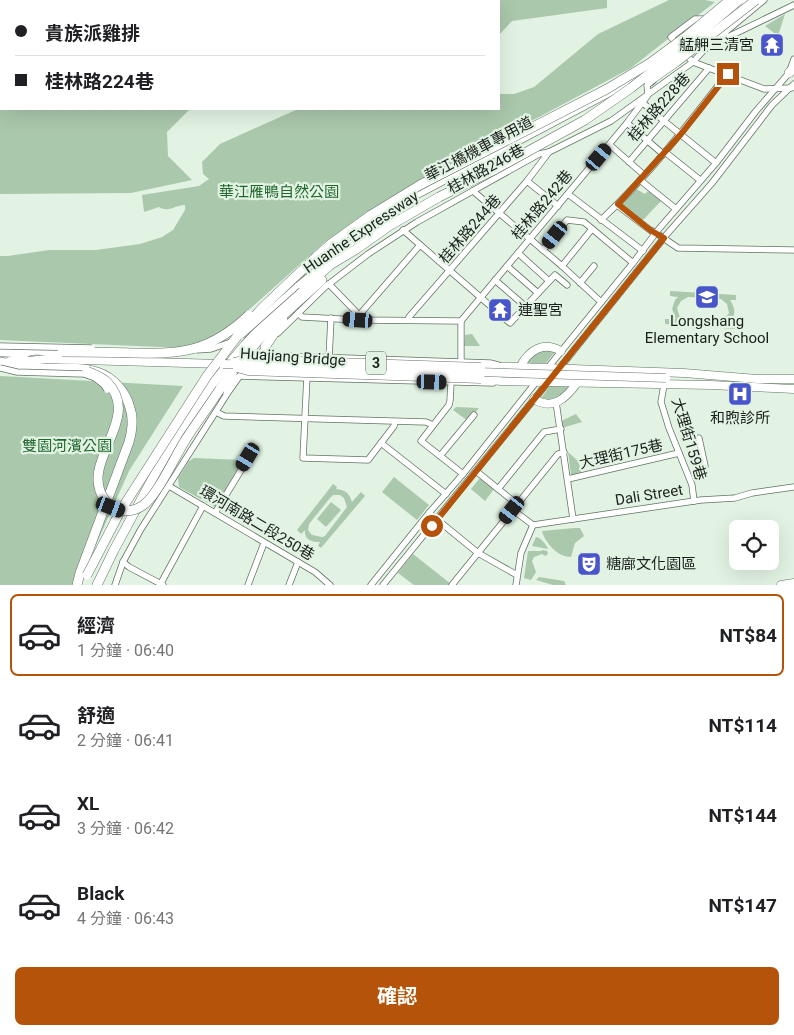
<!DOCTYPE html>
<html lang="zh-TW">
<meta charset="utf-8">
<style>
body{margin:0;font-family:Roboto,"Noto Sans TC",sans-serif;background:#f2f2f2;color:#202124;height:100vh;display:flex;flex-direction:column;font-size:19px;white-space:nowrap}
*{box-sizing:border-box;margin:0}
p{font-size:16px;color:#757577}
.icon{flex:none;width:28px;height:28px;fill:none;stroke:currentColor;stroke-width:2;stroke-linecap:round;stroke-linejoin:round}
.map{position:relative;height:585px;overflow:hidden}
.panel{display:flex;flex-direction:column;background:#fff;flex:1}
.panel>*{flex:none}
.banner{position:absolute;left:0px;top:0px;width:500px;height:110px;box-shadow:0 5px 20px #0002;display:grid;align-content:center;height:110px;padding:0 15px;background:#fff}
.buttons{position:absolute;left:729px;top:520px;display:grid;gap:10px}
.buttons a{display:grid;place-items:center;width:50px;height:50px;border-radius:8px;background:#fff;box-shadow:0 5px 20px #0002;font-size:25px}
.end{position:absolute;width:22px;height:22px;margin:-11px;border:6px solid #b45309;background:#fff;box-shadow:0 0 0 2px #fff}
.from{border-radius:50%}
.car{position:absolute;width:15px;height:30px;margin:-15px -8px;border-radius:6px;box-shadow:0 0 4px 1px #0007;background:linear-gradient(#222 24%,#8ab4d8 0 40%,#222 0 76%,#8ab4d8 0 86%,#222 0)}
.banner b{display:flex;align-items:center;gap:18px;height:48px;font-size:19px}
.banner b+b{border-top:1px solid #e0e0e0}
.banner i{width:12px;height:12px;background:#202124}
ul{padding:9px 0 0;list-style:none}
li{display:flex;align-items:center;gap:15px;height:82px;margin:0 10px 8px;padding:0 5px;border:2px solid transparent;border-radius:8px}
li div{flex:1}
li b{display:block;font-size:19px}
li em{font-style:normal;font-weight:700}
li.selected{border-color:#b45309}
li>.icon{width:45px;height:45px;stroke-width:1.5}
.button{display:flex;gap:10px;margin-top:auto;padding:10px 15px}
.button a{flex:1;height:58px;border-radius:8px;background:#b45309;color:#fff;font-size:20px;font-weight:700;line-height:58px;text-align:center}
.map>svg:first-child{display:block}
</style>
<div class="map">
<svg width="794" height="585" viewBox="0 0 794 585">
<rect width="100%" height="100%" fill="#e2f3e3"/>
<g fill="#aac8ac" fill-rule="evenodd">
<path d="M0,0h607v8l-95,13 -13,14v-34h-498v108h189l-23,23 1,24 24,24 -61,13 -131,1z"/>
<path d="M669,0h36l10,2 -84,66 -195,104 -110,69 -121,108 -205,-9v-84h8l41,-6h47l44,-6 22,-7 11,-7 12,-20v-5c-10,0 -16,8 -26,2l-15,5 -2,-17 57,-9 10,-7 -6,-5 -1,-12 18,-18 78,-35h201v-15h15l20,-7 64,-53z"/>
<path d="M785,14l-7,22 -13,-10z"/>
<path d="M636,189l9,5 3,-3 13,10 -19,20 -20,-16z"/>
<path d="M670,291l66,4v5h-6c6,9 6,16 -1,24h7l-1,5 -70,-5v-5h11l-4,-10 3,-9 3,-3 -8,-1zM688,297l33,2 6,5 2,9 -6,8 -4,1 -35,-2 -5,-5 -2,-7 4,-7z"/>
<path d="M472,334l8,12h-16l1,-11z"/>
<path d="M542,349l12,1 1,2 -9,11h-20l3,-6z"/>
<path d="M0,376l183,10 -54,85 -51,114h-78z"/>
<path d="M550,386l17,1 2,3 -12,10 -16,1v-3z"/>
<path d="M456,407l23,1 -11,13 -15,-11z"/>
<path d="M576,414l6,8 -20,6 -1,-7z"/>
<path d="M568,452l10,9 4,12 -11,2z"/>
<path d="M194,458l49,2 -28,47 -36,-20 -1,-9 11,-17z"/>
<path d="M394,477l35,28 -12,15 -35,-28z"/>
<path d="M480,478l14,11 -9,12 -14,-12z"/>
<path d="M333,484l4,3 -1,2c10,1 13,4 16,13l9,-10 4,4 -44,52 -3,-2 2,-4c-8,0 -16,-2 -15,-12l-4,4 -4,-4zM333,495h7l4,3 3,9 -22,29 -3,1 -10,-2 -4,-5 1,-6 21,-26z"/>
<path d="M331,502l10,8 -15,17 -9,-8z"/>
<path d="M574,528h6l4,8 -9,7 -4,14c-3,0 -7,-1 -9,-2 -8,-3 -18,-15 -20,-24z"/>
<path d="M536,537c5,1 10,7 12,12l-16,-3z"/>
<path d="M543,550l4,1 1,2 -1,2 -2,1 -3,-2 -8,3 -2,4 4,11 -5,8 -7,-2 4,-27h13z"/>
<path d="M413,554l38,30 -1,1h-36l-16,-12 -1,1z"/>
<path d="M539,577l25,4 2,4h-13l-17,-5z"/>
</g>
<g fill="none" stroke-linecap="round" stroke-linejoin="round">
<defs>
<g id="minor">
<path d="M726,18l22,-18"/>
<path d="M720,37l10,-1 64,-31"/>
<path d="M677,45l-6,-8 24,-18h8"/>
<path d="M685,54l8,8 71,27 28,-1"/>
<path d="M643,103l21,18 52,42"/>
<path d="M627,123l36,31"/>
<path d="M610,145l34,30"/>
<path d="M665,152l35,28"/>
<path d="M629,162l80,-94"/>
<path d="M640,180l36,29"/>
<path d="M527,181l31,25"/>
<path d="M473,191l89,75 39,36"/>
<path d="M568,194l75,57"/>
<path d="M617,205l33,25 6,3 22,15 116,2"/>
<path d="M601,220c47,-44 87,-95 126,-146"/>
<path d="M403,230l107,93 45,-48 12,10"/>
<path d="M543,250l24,-30 17,2 49,41"/>
<path d="M518,253l31,28"/>
<path d="M507,266l31,27"/>
<path d="M562,266l30,-37"/>
<path d="M495,280l30,26"/>
<path d="M580,283l14,-17"/>
<path d="M329,284l27,28 2,8"/>
<path d="M297,286l33,-27 26,-19 27,-22 20,-15 217,-115 29,-19"/>
<path d="M298,313l4,4 56,3 103,1"/>
<path d="M358,320l3,-7 59,-68"/>
<path d="M408,320l1,-3 118,-136 22,-29"/>
<path d="M278,333l47,-46 43,-33 49,-32 122,-68 10,-2 62,-31 82,-59 12,-13 59,-49"/>
<path d="M258,355l232,8 8,2"/>
<path d="M329,358l2,-40"/>
<path d="M253,361l14,-15"/>
<path d="M461,363v-42l166,-198 21,-28 -1,-10 6,-4"/>
<path d="M546,370l87,-107 25,-33 58,-67 40,-52 33,-38 5,-14"/>
<path d="M558,370l109,-136 45,-51 60,-78 22,-21"/>
<path d="M240,376l253,7"/>
<path d="M307,376l-4,82 65,2 26,-34 1,-4"/>
<path d="M451,383l-1,18 -1,4 -28,36 42,33"/>
<path d="M664,385l-3,17 8,26 23,57 2,16"/>
<path d="M224,391l9,-11 7,-4 7,-8"/>
<path d="M556,402l17,117"/>
<path d="M216,412l8,4 202,6 7,3"/>
<path d="M699,438l6,28"/>
<path d="M381,443l65,51"/>
<path d="M440,456l34,-41"/>
<path d="M476,471l42,34"/>
<path d="M568,479l111,-26"/>
<path d="M169,486l146,86 15,13"/>
<path d="M498,489l46,-57 17,-3"/>
<path d="M513,510l20,15 168,-25 34,-2 17,-5 42,-6"/>
<path d="M215,513l34,-56"/>
<path d="M429,513l49,40 39,22"/>
<path d="M123,562l6,5 34,18"/>
<path d="M115,585l8,-23 18,-33 86,-135 12,-17"/>
<path d="M160,585l43,-79"/>
<path d="M248,585l16,-42"/>
<path d="M289,585l9,-23"/>
<path d="M371,585l58,-72 34,-39 74,-93"/>
<path d="M383,585l166,-204"/>
<path d="M452,585l106,-131 6,-2"/>
<path d="M516,585l5,-32 12,-28"/>
</g>
<g id="major">
<path d="M0,352l25,2"/>
<path d="M10,361h18l19,-2 174,5"/>
<path d="M481,367h36l167,6 73,6h37"/>
<path d="M520,367c9,-17 23,-26 41,-16"/>
<path d="M481,379l20,2 210,4 83,4"/>
<path d="M534,399c19,12 32,-1 43,-16"/>
<path d="M781,585l13,-2"/>
</g>
<g id="highway">
<path d="M789,73l5,-5"/>
<path d="M265,347l18,-27"/>
<path d="M20,353l15,-3 27,2"/>
<path d="M0,362c13,2 26,5 39,6 18,1 40,-2 58,4 16,5 29,20 33,36 4,11 2,23 -1,34l-49,131 -3,12"/>
<path d="M220,389l23,-31 25,-29 54,-49"/>
<path d="M97,585l17,-35 41,-76 24,-42 34,-49 32,-38 26,-28 59,-52 25,-15 34,-24 50,-29"/>
</g>
</defs>
<use href="#minor" stroke="#637264" stroke-width="7"/>
<use href="#major" stroke="#637264" stroke-width="9"/>
<use href="#highway" stroke="#637264" stroke-width="10"/>
<use href="#minor" stroke="#fff" stroke-width="5.5"/>
<use href="#major" stroke="#fff" stroke-width="8"/>
<use href="#highway" stroke="#fff" stroke-width="9"/>
<defs>
<g id="minor-bridge">
<path d="M241,336l56,-50"/>
<path d="M0,346l92,2"/>
<path d="M196,350l15,-1 20,-7"/>
<path d="M0,368l17,4 67,2 11,4 9,7 3,5"/>
</g>
<g id="major-bridge">
<path d="M234,362l15,-3 232,8"/>
<path d="M223,364l443,14"/>
<path d="M237,368l11,3 233,8"/>
</g>
<g id="highway-bridge">
<path d="M649,81l27,-19 80,-62"/>
<path d="M439,197l55,-27 91,-50 46,-32 56,-44 52,-44"/>
<path d="M62,352c23,0 46,0 70,1 50,1 78,-1 117,-38"/>
<path d="M87,371c6,3 15,6 20,11 37,37 -30,81 -2,118 9,12 25,14 37,6 15,-9 33,-50 44,-67 11,-17 23,-33 34,-50"/>
<path d="M87,575l34,-65 86,-134 32,-42 23,-26 20,-19 34,-32 16,-14 39,-28 49,-30 187,-96 43,-26 38,-28 42,-35"/>
</g>
</defs>
<use href="#minor-bridge" stroke="#637264" stroke-width="7" stroke-linecap="butt"/>
<use href="#major-bridge" stroke="#637264" stroke-width="9" stroke-linecap="butt"/>
<use href="#highway-bridge" stroke="#637264" stroke-width="10" stroke-linecap="butt"/>
<use href="#minor-bridge" stroke="#fff" stroke-width="5.5"/>
<use href="#major-bridge" stroke="#fff" stroke-width="8"/>
<use href="#highway-bridge" stroke="#fff" stroke-width="9"/>
</g>
<g fill="none" stroke-linecap="round" stroke-linejoin="round">
<path stroke="#b45309" stroke-width="6" d="M432,526l232,-288 -14,-8 -32,-26 63,-70 47,-60"/>
</g>
<defs>
<symbol id="temple-square" viewBox="-11 -11 22 22"><rect x="-9" y="-9" width="18" height="18" rx="4" fill="#4955ca" stroke="#e2f3e3"/><path d="M0-6L5-2H3V0L6.5 2.5H4V6H1.5V3h-3V6H-4V2.5H-6.5L-3 0V-2H-5Z" fill="#fff"/></symbol>
<symbol id="school-square" viewBox="-11 -11 22 22"><rect x="-9" y="-9" width="18" height="18" rx="4" fill="#4955ca" stroke="#e2f3e3"/><path d="M0-5L7-2L0 1L-7-2ZM-4 1L0 2.5L4 1V4Q0 6-4 4Z" fill="#fff"/></symbol>
<symbol id="hospital-square" viewBox="-11 -11 22 22"><rect x="-9" y="-9" width="18" height="18" rx="4" fill="#4955ca" stroke="#e2f3e3"/><path d="M-5-5h3v3.5h4V-5h3V5h-3V1.5h-4V5h-3Z" fill="#fff"/></symbol>
<symbol id="theatre-square" viewBox="-11 -11 22 22"><rect x="-9" y="-9" width="18" height="18" rx="4" fill="#4955ca" stroke="#e2f3e3"/><path d="M-5-5.5Q0-4 5-5.5V0Q5 5 0 6Q-5 5-5 0ZM-3.3-2.5H-1v1.5H-3.3ZM1-2.5H3.3v1.5H1ZM-2.8 1Q0 5.5 2.8 1Z" fill="#fff"/></symbol>
</defs>
<g fill-rule="evenodd">
<use href="#temple-square" x="758" y="31" width="28" height="28"/>
<use href="#school-square" x="693" y="283" width="28" height="28"/>
<use href="#temple-square" x="486" y="296" width="28" height="28"/>
<use href="#hospital-square" x="726" y="380" width="28" height="28"/>
<use href="#theatre-square" x="575" y="550" width="28" height="28"/>
</g>
<g text-anchor="middle" stroke-width="4.5" stroke-linejoin="round" paint-order="stroke">
<rect fill="#e2f3e3" stroke="#565f57" stroke-width="1" x="366" y="351.5" width="20" height="23" rx="4"/>
<g font-size="14" font-weight="bold" fill="#1a201b">
<text x="376" y="368">3</text>
</g>
<g font-size="15" fill="#1a201b" stroke="#e2f3e3" text-anchor="start">
<text x="754" y="50" text-anchor="end">艋舺三清宮</text>
<text x="518" y="315">連聖宮</text>
<text x="707" y="326" text-anchor="middle">Longshang<tspan x="707" dy="17">Elementary School</tspan></text>
<text x="740" y="423" text-anchor="middle">和煦診所</text>
<text x="606" y="569">糖廍文化園區</text>
</g>
<g font-size="15" fill="#1a201b" stroke="#e2f3e3">
<text transform="translate(659 107) rotate(-49)" y="5">桂林路228巷</text>
<text transform="translate(479 149) rotate(-28)" y="5">華江橋機車專用道</text>
<text transform="translate(486 169) rotate(-29)" y="5">桂林路246巷</text>
<text transform="translate(542 205) rotate(-50)" y="5">桂林路242巷</text>
<text transform="translate(470 229) rotate(-49)" y="5">桂林路244巷</text>
<text transform="translate(361 232) rotate(-34)" y="5">Huanhe Expressway</text>
<text transform="translate(293 357) rotate(4)" y="5">Huajiang Bridge</text>
<text transform="translate(689 439) rotate(73)" y="5">大理街159巷</text>
<text transform="translate(621 454) rotate(-13)" y="5">大理街175巷</text>
<text transform="translate(649 495) rotate(-9)" y="5">Dali Street</text>
<text transform="translate(257 523) rotate(31)" y="5">環河南路二段250巷</text>
</g>
<g font-size="15" fill="#22672f" stroke="#e2f3e3">
<text x="279" y="197">華江雁鴨自然公園</text>
<text x="67" y="451">雙園河濱公園</text>
</g>
</g>
</svg>
<div class="buttons">
<a><svg class="icon" aria-label="locate" viewBox="0 0 24 24"><circle cx="12" cy="12" r="6"/><path d="M12 2v4M12 18v4M2 12h4M18 12h4"/></svg></a>
</div>
<i class="end from" style="left:432px;top:526px"></i>
<i class="end" style="left:728px;top:74px"></i>
<i class="car" style="left:599px;top:157px;rotate:40deg"></i>
<i class="car" style="left:555px;top:235px;rotate:219deg"></i>
<i class="car" style="left:358px;top:320px;rotate:274deg"></i>
<i class="car" style="left:432px;top:382px;rotate:92deg"></i>
<i class="car" style="left:248px;top:457px;rotate:211deg"></i>
<i class="car" style="left:111px;top:507px;rotate:111deg"></i>
<i class="car" style="left:512px;top:510px;rotate:219deg"></i>
<div class="banner">
<b><i class="from"></i>貴族派雞排</b>
<b><i></i>桂林路224巷</b>
</div>
</div>
<section class="panel">
<ul>
<li class="selected"><svg class="icon" aria-label="car" viewBox="0 0 24 24"><path d="M5 17H2v-5l4-1 3-4h7l3 4 3 1v5h-3M9 17h6M6 11h13"/><circle cx="7" cy="17" r="2"/><circle cx="17" cy="17" r="2"/></svg><div><b>經濟</b><p>1 分鐘 · 06:40</p></div><em>NT$84</em></li>
<li><svg class="icon" aria-label="car" viewBox="0 0 24 24"><path d="M5 17H2v-5l4-1 3-4h7l3 4 3 1v5h-3M9 17h6M6 11h13"/><circle cx="7" cy="17" r="2"/><circle cx="17" cy="17" r="2"/></svg><div><b>舒適</b><p>2 分鐘 · 06:41</p></div><em>NT$114</em></li>
<li><svg class="icon" aria-label="car" viewBox="0 0 24 24"><path d="M5 17H2v-5l4-1 3-4h7l3 4 3 1v5h-3M9 17h6M6 11h13"/><circle cx="7" cy="17" r="2"/><circle cx="17" cy="17" r="2"/></svg><div><b>XL</b><p>3 分鐘 · 06:42</p></div><em>NT$144</em></li>
<li><svg class="icon" aria-label="car" viewBox="0 0 24 24"><path d="M5 17H2v-5l4-1 3-4h7l3 4 3 1v5h-3M9 17h6M6 11h13"/><circle cx="7" cy="17" r="2"/><circle cx="17" cy="17" r="2"/></svg><div><b>Black</b><p>4 分鐘 · 06:43</p></div><em>NT$147</em></li>
</ul>
<div class="button"><a>確認</a></div>
</section>
